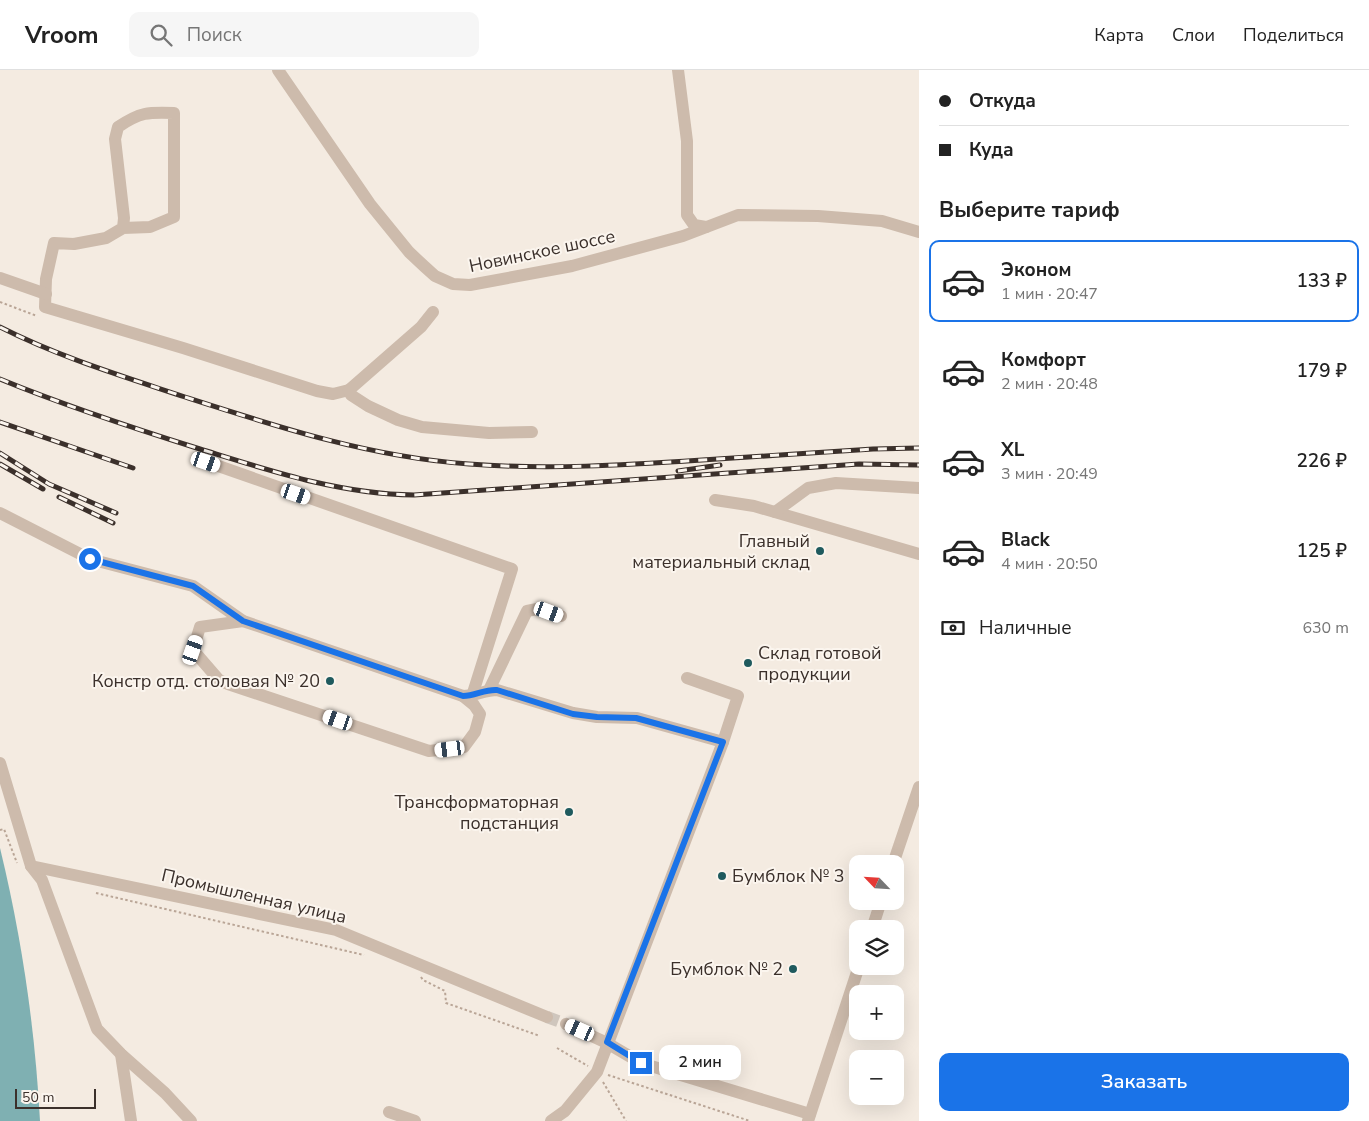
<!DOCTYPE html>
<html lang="ru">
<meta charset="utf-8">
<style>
body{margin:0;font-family:"Nunito Sans",sans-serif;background:#f6f6f6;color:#222;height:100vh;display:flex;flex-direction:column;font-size:19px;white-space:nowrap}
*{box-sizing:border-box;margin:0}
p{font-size:16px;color:#767676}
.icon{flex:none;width:28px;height:28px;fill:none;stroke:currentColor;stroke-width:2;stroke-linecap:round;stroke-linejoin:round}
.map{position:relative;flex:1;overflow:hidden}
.details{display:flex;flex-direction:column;background:#fff;width:450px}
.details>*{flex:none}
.hud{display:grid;align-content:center;height:110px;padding:0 20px;background:#fff}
.needle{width:32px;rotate:295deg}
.controls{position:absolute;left:849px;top:785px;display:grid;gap:10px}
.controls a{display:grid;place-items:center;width:55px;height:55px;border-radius:10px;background:#fff;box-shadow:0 5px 20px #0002;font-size:25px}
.scale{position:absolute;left:15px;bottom:12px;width:81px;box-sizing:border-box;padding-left:5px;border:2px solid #3b302b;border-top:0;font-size:14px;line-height:18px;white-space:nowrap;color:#3b302b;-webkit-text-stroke:4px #fbf5ee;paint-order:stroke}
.end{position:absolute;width:22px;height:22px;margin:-11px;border:6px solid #1a73e8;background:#fff;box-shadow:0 0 0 2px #fff}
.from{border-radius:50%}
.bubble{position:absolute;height:35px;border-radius:10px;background:#fff;box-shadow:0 5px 20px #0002;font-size:16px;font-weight:600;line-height:35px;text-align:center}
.car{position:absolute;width:15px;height:30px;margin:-15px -8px;border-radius:6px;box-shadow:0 0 4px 1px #0007;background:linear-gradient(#fff 24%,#345 0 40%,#fff 0 76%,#345 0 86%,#fff 0)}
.hud b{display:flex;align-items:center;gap:18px;height:48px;font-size:19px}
.hud b+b{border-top:1px solid #e0e0e0}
.hud i{width:12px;height:12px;background:#222}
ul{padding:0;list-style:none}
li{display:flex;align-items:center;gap:15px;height:82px;margin:0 10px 8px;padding:0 10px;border:2px solid transparent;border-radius:10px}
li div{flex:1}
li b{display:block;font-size:19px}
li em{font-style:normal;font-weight:600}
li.selected{border-color:#1a73e8}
li>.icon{width:45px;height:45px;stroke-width:1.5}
h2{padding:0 20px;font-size:22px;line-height:60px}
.pay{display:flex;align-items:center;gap:12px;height:55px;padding:0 20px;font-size:19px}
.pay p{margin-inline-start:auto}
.primary-button{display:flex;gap:10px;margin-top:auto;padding:10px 20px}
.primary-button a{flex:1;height:58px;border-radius:10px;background:#1a73e8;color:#fff;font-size:20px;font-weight:600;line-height:58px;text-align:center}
header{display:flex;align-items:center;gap:30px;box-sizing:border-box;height:70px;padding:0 25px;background:#fff;border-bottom:1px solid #e0e0e0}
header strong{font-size:24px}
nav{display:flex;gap:28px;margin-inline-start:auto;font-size:18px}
.search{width:350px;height:45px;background:#f6f6f6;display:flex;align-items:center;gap:12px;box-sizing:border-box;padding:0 18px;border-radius:10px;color:#767676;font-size:19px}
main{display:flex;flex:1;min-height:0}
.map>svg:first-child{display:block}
</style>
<header>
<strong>Vroom</strong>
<div class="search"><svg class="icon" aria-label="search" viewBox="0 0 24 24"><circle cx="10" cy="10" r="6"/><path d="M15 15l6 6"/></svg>Поиск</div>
<nav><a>Карта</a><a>Слои</a><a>Поделиться</a></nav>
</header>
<main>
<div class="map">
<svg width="919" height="1051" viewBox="0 0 919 1051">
<rect width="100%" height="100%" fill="#f4ebe1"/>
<path fill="#7fb0b2" d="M0,778c22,91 35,180 40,273h-40z"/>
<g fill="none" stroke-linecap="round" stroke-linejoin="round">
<path stroke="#cfc6bd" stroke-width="12" stroke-dasharray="12 6" stroke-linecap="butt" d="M547,947l19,7"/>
<g stroke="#b9a596" stroke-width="2" stroke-dasharray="2.5 2.5" stroke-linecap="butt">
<path d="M0,232l37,14"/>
<path d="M0,760l4,-1 13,34"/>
<path d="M96,823l268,62"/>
<path d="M421,907l2,3 22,11 1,12 94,33"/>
<path d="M557,978l31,18"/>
<path d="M608,1005l142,46"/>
<path d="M603,1012l23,39"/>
</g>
<g stroke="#cdbbac" stroke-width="12">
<path d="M278,0l92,134 39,48 16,15 10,9 18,8 17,1 102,-19 111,-30 55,-21 80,1 64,5 37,11"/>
<path d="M678,0l9,71v74l7,10 12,2"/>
<path d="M123,158l27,-1 24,-10v-104c-26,-1 -34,-1 -56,14l-3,12 9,79 -1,10 -17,10 -32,6 -20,-1 -8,36 -1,28 138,41 134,43 16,3 16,-4"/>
<path d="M0,208l46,16"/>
<path d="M433,242l-12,15 -72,63 2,5 17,11 30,14 24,7 67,6 43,-1"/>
<path d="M207,392l305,107 -40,127"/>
<path d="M715,430l39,6 165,48"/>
<path d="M775,442l33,-24 28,-5 83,5"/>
<path d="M0,443l90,46 103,27 50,35 220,75c12,0 22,-6 34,-6l76,23 24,4 40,1 86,24"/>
<path d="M243,551l-43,6 -7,23 26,30 9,4 201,67 35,-4 11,-15 5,-18 -6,-9 -11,-9"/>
<path d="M489,620l38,-79 10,-2 24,7"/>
<path d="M0,693l31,103 11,14 55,149 24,25 44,39 26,28"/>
<path d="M893,794l26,-77"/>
<path d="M31,796l305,64 211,87"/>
<path d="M872,859l9,-28"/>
<path d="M566,954l41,19 34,20 169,51"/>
<path d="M121,984l10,67"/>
<path d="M389,1042l26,9"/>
<path d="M551,1051l14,-10 32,-39 126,-330 15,-46 -51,-18"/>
<path d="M808,1051l51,-155"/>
</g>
<defs>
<g id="rail">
<path d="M0,257c59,30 122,49 185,70 93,30 185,60 284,67 78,6 156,1 233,-4 57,-4 114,-7 171,-11l46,-1"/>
<path d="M0,309c66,27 133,49 200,70 71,22 139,45 214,46l445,-31 60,1"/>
<path d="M0,352l133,46"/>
<path d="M0,383l49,31 67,29"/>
<path d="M0,394l43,25"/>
<path d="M678,401l42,-6"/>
<path d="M59,427l54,26"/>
</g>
</defs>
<use href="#rail" stroke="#3b302b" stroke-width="5"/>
<use href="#rail" stroke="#fbf5ee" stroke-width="3" stroke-dasharray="9" stroke-linecap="butt"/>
</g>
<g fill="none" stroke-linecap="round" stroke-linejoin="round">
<path stroke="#1a73e8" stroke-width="6" d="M90,489l103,27 50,35 220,75c12,0 22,-7 34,-6l76,24 24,3 39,1 87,24 -116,300 34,21"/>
</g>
<g fill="#1f5a5e" stroke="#fbf5ee" stroke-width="2">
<circle cx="820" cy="481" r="5"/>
<circle cx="748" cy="593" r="5"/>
<circle cx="330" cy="611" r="5"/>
<circle cx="569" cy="742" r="5"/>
<circle cx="722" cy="806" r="5"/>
<circle cx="793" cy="899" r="5"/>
</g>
<g text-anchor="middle" stroke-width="4" stroke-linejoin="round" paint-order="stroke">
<g font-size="18" fill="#3b302b" stroke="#fbf5ee">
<text transform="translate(542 181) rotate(-12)" y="6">Новинское шоссе</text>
<text transform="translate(254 826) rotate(13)" y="6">Промышленная улица</text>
</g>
<g font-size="18" fill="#3b302b" stroke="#fbf5ee" text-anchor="end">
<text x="810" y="477">Главный<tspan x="810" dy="21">материальный склад</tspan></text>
<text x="758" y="589" text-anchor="start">Склад готовой<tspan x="758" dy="21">продукции</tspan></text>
<text x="320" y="617">Констр отд. столовая № 20</text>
<text x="559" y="738">Трансформаторная<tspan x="559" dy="21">подстанция</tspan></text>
<text x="732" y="812" text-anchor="start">Бумблок № 3</text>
<text x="783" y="905">Бумблок № 2</text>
</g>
</g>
</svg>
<div class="controls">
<a><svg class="needle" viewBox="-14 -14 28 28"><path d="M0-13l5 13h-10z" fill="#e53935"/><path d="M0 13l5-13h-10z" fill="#767676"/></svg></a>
<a><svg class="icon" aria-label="layers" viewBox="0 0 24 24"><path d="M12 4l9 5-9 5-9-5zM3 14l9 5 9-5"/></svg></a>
<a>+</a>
<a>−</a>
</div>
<div class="scale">50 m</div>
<i class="end from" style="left:90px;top:489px"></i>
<i class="end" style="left:641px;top:993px"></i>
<div class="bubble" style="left:659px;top:975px;width:82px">2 мин</div>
<i class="car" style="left:206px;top:392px;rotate:109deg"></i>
<i class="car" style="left:296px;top:424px;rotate:109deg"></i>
<i class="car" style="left:549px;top:542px;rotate:110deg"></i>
<i class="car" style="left:193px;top:580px;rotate:19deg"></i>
<i class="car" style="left:338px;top:650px;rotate:289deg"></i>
<i class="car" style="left:450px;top:679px;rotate:263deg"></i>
<i class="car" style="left:580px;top:960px;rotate:294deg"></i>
</div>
<section class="details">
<div class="hud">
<b><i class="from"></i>Откуда</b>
<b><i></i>Куда</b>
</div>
<h2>Выберите тариф</h2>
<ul>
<li class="selected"><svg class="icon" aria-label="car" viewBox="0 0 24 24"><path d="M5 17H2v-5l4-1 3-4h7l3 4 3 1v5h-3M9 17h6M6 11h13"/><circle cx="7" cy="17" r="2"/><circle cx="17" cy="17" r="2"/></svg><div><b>Эконом</b><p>1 мин · 20:47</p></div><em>133 ₽</em></li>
<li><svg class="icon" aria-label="car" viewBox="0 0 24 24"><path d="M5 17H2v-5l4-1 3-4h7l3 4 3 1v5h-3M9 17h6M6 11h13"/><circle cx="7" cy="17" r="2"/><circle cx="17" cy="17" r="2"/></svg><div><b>Комфорт</b><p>2 мин · 20:48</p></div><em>179 ₽</em></li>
<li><svg class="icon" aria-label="car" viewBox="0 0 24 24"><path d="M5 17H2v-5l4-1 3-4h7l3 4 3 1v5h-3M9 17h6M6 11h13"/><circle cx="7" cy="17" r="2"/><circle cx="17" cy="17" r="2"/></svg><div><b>XL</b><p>3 мин · 20:49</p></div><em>226 ₽</em></li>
<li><svg class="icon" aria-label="car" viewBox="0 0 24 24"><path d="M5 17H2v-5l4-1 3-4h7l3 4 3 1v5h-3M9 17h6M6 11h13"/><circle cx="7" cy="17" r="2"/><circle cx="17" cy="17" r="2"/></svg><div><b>Black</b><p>4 мин · 20:50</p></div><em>125 ₽</em></li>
</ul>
<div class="pay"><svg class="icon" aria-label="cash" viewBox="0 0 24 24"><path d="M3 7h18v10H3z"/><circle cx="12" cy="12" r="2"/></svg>Наличные<p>630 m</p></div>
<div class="primary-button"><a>Заказать</a></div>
</section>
</main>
